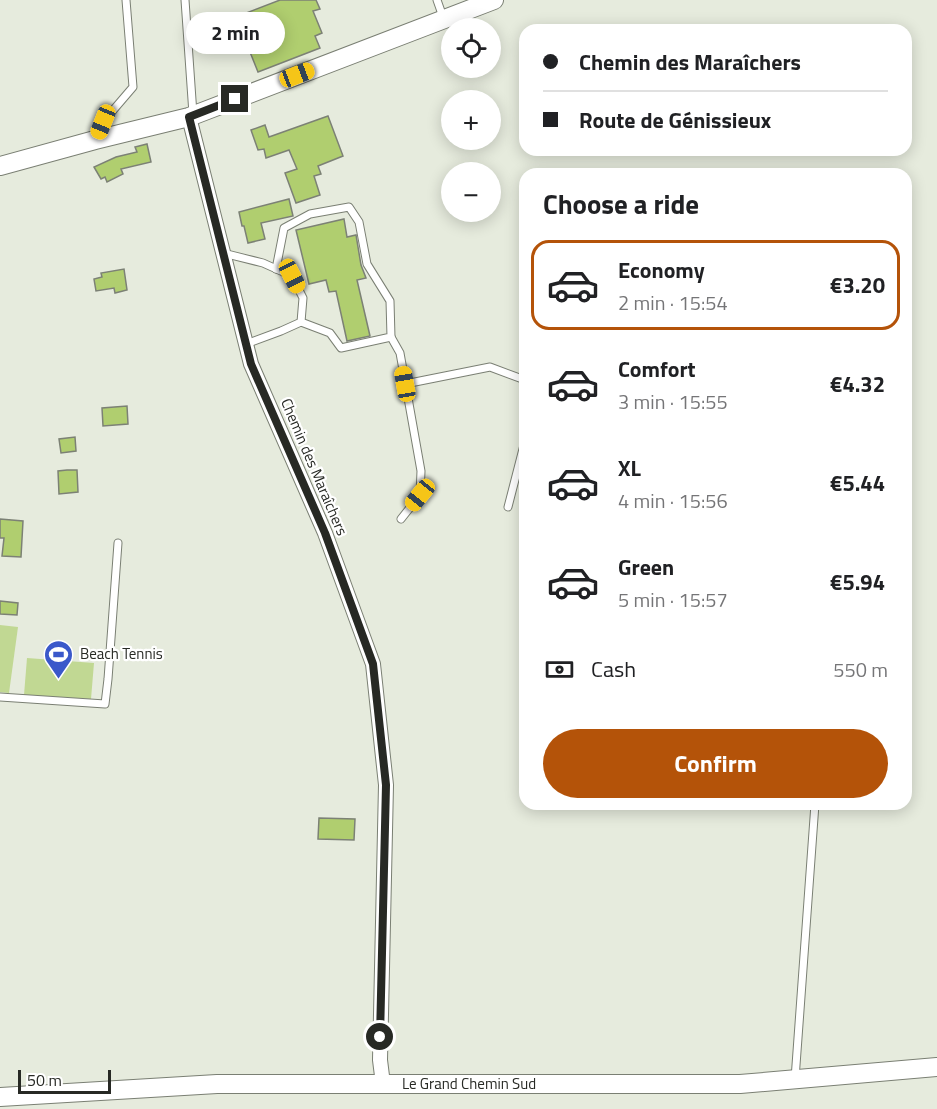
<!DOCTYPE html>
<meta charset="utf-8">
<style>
body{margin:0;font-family:"Titillium Web",sans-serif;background:#f6f6f6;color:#202124;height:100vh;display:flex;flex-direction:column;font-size:22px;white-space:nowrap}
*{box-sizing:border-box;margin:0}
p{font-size:20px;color:#757577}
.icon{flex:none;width:33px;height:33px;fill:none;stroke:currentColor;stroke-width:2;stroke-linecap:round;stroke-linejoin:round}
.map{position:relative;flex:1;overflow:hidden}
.details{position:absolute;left:519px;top:168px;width:393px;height:642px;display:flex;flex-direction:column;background:#fff;border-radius:18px;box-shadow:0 3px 15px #0003}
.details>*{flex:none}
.guide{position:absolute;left:519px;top:24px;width:393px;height:132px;border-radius:18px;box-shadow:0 3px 15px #0003;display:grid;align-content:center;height:132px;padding:0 24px;background:#fff}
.fabs{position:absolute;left:441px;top:18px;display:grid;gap:12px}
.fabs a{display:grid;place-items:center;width:60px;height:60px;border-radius:50%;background:#fff;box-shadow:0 3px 15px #0003;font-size:30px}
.scale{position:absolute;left:18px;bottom:15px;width:93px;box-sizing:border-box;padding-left:6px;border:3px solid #272924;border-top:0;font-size:16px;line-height:21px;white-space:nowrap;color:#272924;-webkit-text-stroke:4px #fff;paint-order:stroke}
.end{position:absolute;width:27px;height:27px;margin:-14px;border:8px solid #272924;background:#fff;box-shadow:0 0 0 3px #fff}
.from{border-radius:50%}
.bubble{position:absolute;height:42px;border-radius:21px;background:#fff;box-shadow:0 3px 15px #0003;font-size:20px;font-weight:700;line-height:42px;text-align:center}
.car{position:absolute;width:18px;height:36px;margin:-18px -9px;border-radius:8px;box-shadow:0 0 4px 2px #0007;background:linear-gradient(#f5c518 24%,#345 0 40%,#f5c518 0 76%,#345 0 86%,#f5c518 0)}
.guide b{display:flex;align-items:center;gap:21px;height:57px;font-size:22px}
.guide b+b{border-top:2px solid #e0e0e0}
.guide i{width:15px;height:15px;background:#202124}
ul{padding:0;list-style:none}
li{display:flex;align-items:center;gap:18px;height:90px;margin:0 12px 9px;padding:0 12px;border:3px solid transparent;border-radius:18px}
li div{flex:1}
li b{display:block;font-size:22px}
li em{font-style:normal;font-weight:700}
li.on{border-color:#b45309}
li>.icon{width:54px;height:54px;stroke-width:1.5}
h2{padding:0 24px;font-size:27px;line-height:72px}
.pay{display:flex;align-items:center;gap:15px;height:66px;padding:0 24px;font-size:22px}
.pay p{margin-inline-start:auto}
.cta{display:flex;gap:12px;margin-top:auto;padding:12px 24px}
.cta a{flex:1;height:69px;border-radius:36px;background:#b45309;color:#fff;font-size:24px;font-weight:700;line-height:69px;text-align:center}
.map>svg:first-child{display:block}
</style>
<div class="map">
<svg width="937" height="1109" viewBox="0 0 937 1109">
<rect width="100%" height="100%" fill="#e6ebdd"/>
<g fill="#c1d893">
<path d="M0,625l18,2 -9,66 -9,-1z"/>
<path d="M27,658l67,5 -3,36 -67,-4z"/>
</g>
<g fill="#b0ce6f" stroke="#7c8175" stroke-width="1.5">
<path d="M280,0h36l4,9 -7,2 9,22 -7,3 5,12 -62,24 -22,-55z"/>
<path d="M328,116l15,40 -25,10 3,8 -7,2 6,19 -24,8 -11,-30 12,-4 -8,-19 -23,8 -2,-9 -6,1 -7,-20 14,-5 4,12z"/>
<path d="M147,144l4,18 -30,7 2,5 -16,8 -2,-5 -4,2 -7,-12 22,-10 21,-5 -2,-5z"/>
<path d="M289,199l4,17 -32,7 4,16 -17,4 -4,-17h-2l-3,-14z"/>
<path d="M344,219l3,18 9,-2 5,30 5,13 -9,2 13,56 -23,5 -11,-50 -7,1 -3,-12 -17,4 -13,-54z"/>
<path d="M124,269l3,21 -12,3 -1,-5 -18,3 -2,-12 8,-2 -1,-4z"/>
<path d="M127,406l1,18 -25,2 -1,-18z"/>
<path d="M75,437l1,14 -15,2 -2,-14z"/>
<path d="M67,470h10l1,22 -19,2 -1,-23z"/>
<path d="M0,519l23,2 -2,36 -19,-1 2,-18h-4z"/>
<path d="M0,601l18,2 -1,12 -17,-1z"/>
<path d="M319,818l36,1 -1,21 -36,-1z"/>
</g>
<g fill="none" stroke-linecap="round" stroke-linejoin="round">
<defs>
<g id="service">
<path d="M185,0l8,114"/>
<path d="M437,0l6,17"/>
<path d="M96,137l7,-15 30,-35 -7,-87"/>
<path d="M223,253l40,10 29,13 11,22 -2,24 -20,9 -35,13"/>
<path d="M276,269l8,-41 26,-14 39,-7 10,15 8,42 23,37 1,36 -50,11 -11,-15 -29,-11"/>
<path d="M391,337l9,16 21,118 -1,24 -19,24"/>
<path d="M405,384l85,-17 35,13"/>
<path d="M508,507l17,-66"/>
<path d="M0,697l105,7 3,-25 10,-136"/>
<path d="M795,1079l20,-275"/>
</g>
<path id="minor" d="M189,117l62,247 74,169 48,131 13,121 -6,275 3,24"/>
<g id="tertiary">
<path d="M0,166l95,-26 94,-23 305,-117"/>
<path d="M0,1097l217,-13h523l197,-17"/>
</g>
</defs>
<use href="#service" stroke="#7a7f73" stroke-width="9"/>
<use href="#minor" stroke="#7a7f73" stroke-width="16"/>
<use href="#tertiary" stroke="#7a7f73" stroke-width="20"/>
<use href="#service" stroke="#fff" stroke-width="7"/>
<use href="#minor" stroke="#fff" stroke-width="14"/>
<use href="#tertiary" stroke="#fff" stroke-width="18"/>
</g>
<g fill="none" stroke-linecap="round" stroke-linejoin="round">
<path stroke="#272924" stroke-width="8" d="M235,99l-46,18 62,247 74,169 48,131 13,121 -6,252"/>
</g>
<defs>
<symbol id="stadium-pin" viewBox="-11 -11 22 30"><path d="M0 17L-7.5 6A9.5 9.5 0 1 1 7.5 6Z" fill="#3a58ca" stroke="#fff"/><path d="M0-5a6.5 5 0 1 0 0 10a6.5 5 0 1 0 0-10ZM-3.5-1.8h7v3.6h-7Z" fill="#fff"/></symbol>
</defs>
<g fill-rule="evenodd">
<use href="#stadium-pin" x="42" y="638" width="33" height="45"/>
</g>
<g text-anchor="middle" stroke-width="4.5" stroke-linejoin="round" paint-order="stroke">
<g font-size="15" fill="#272924" stroke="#fff">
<text transform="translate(314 467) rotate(67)" y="5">Chemin des Maraîchers</text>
<text x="469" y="1089">Le Grand Chemin Sud</text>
</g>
<g font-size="15" fill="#272924" stroke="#fff" text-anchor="start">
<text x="80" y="659">Beach Tennis</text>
</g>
</g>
</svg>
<div class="fabs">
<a><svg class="icon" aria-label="locate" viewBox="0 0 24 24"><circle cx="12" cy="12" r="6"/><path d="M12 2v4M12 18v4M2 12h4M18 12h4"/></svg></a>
<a>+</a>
<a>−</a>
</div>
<div class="scale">50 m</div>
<i class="end from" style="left:380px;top:1037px"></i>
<i class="end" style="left:235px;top:99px"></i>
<div class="bubble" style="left:186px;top:12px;width:99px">2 min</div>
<i class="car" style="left:297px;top:75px;rotate:69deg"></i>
<i class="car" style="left:103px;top:122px;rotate:202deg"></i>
<i class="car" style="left:292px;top:276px;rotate:153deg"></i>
<i class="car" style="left:405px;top:384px;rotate:350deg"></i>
<i class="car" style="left:420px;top:495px;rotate:219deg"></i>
<div class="guide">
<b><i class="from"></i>Chemin des Maraîchers</b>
<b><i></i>Route de Génissieux</b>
</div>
<section class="details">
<h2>Choose a ride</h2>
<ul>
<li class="on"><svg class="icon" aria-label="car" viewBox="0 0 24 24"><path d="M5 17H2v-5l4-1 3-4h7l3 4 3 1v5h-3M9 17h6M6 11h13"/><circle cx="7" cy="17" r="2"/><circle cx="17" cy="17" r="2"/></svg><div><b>Economy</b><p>2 min · 15:54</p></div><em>€3.20</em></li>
<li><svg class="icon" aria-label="car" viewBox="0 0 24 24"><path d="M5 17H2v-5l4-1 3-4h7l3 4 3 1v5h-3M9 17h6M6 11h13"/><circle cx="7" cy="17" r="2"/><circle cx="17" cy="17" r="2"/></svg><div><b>Comfort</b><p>3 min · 15:55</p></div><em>€4.32</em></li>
<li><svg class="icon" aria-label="car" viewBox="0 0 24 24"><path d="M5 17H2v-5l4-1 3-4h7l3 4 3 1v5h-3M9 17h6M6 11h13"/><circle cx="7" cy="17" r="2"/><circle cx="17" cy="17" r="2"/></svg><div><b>XL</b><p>4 min · 15:56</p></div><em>€5.44</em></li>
<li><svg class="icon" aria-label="car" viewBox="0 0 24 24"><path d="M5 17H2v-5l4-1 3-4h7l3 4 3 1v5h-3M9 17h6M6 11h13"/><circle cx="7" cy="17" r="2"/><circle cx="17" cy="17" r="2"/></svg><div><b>Green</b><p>5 min · 15:57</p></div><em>€5.94</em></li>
</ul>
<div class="pay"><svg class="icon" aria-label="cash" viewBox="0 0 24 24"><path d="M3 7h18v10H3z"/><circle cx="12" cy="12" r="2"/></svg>Cash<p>550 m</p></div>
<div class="cta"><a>Confirm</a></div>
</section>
</div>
